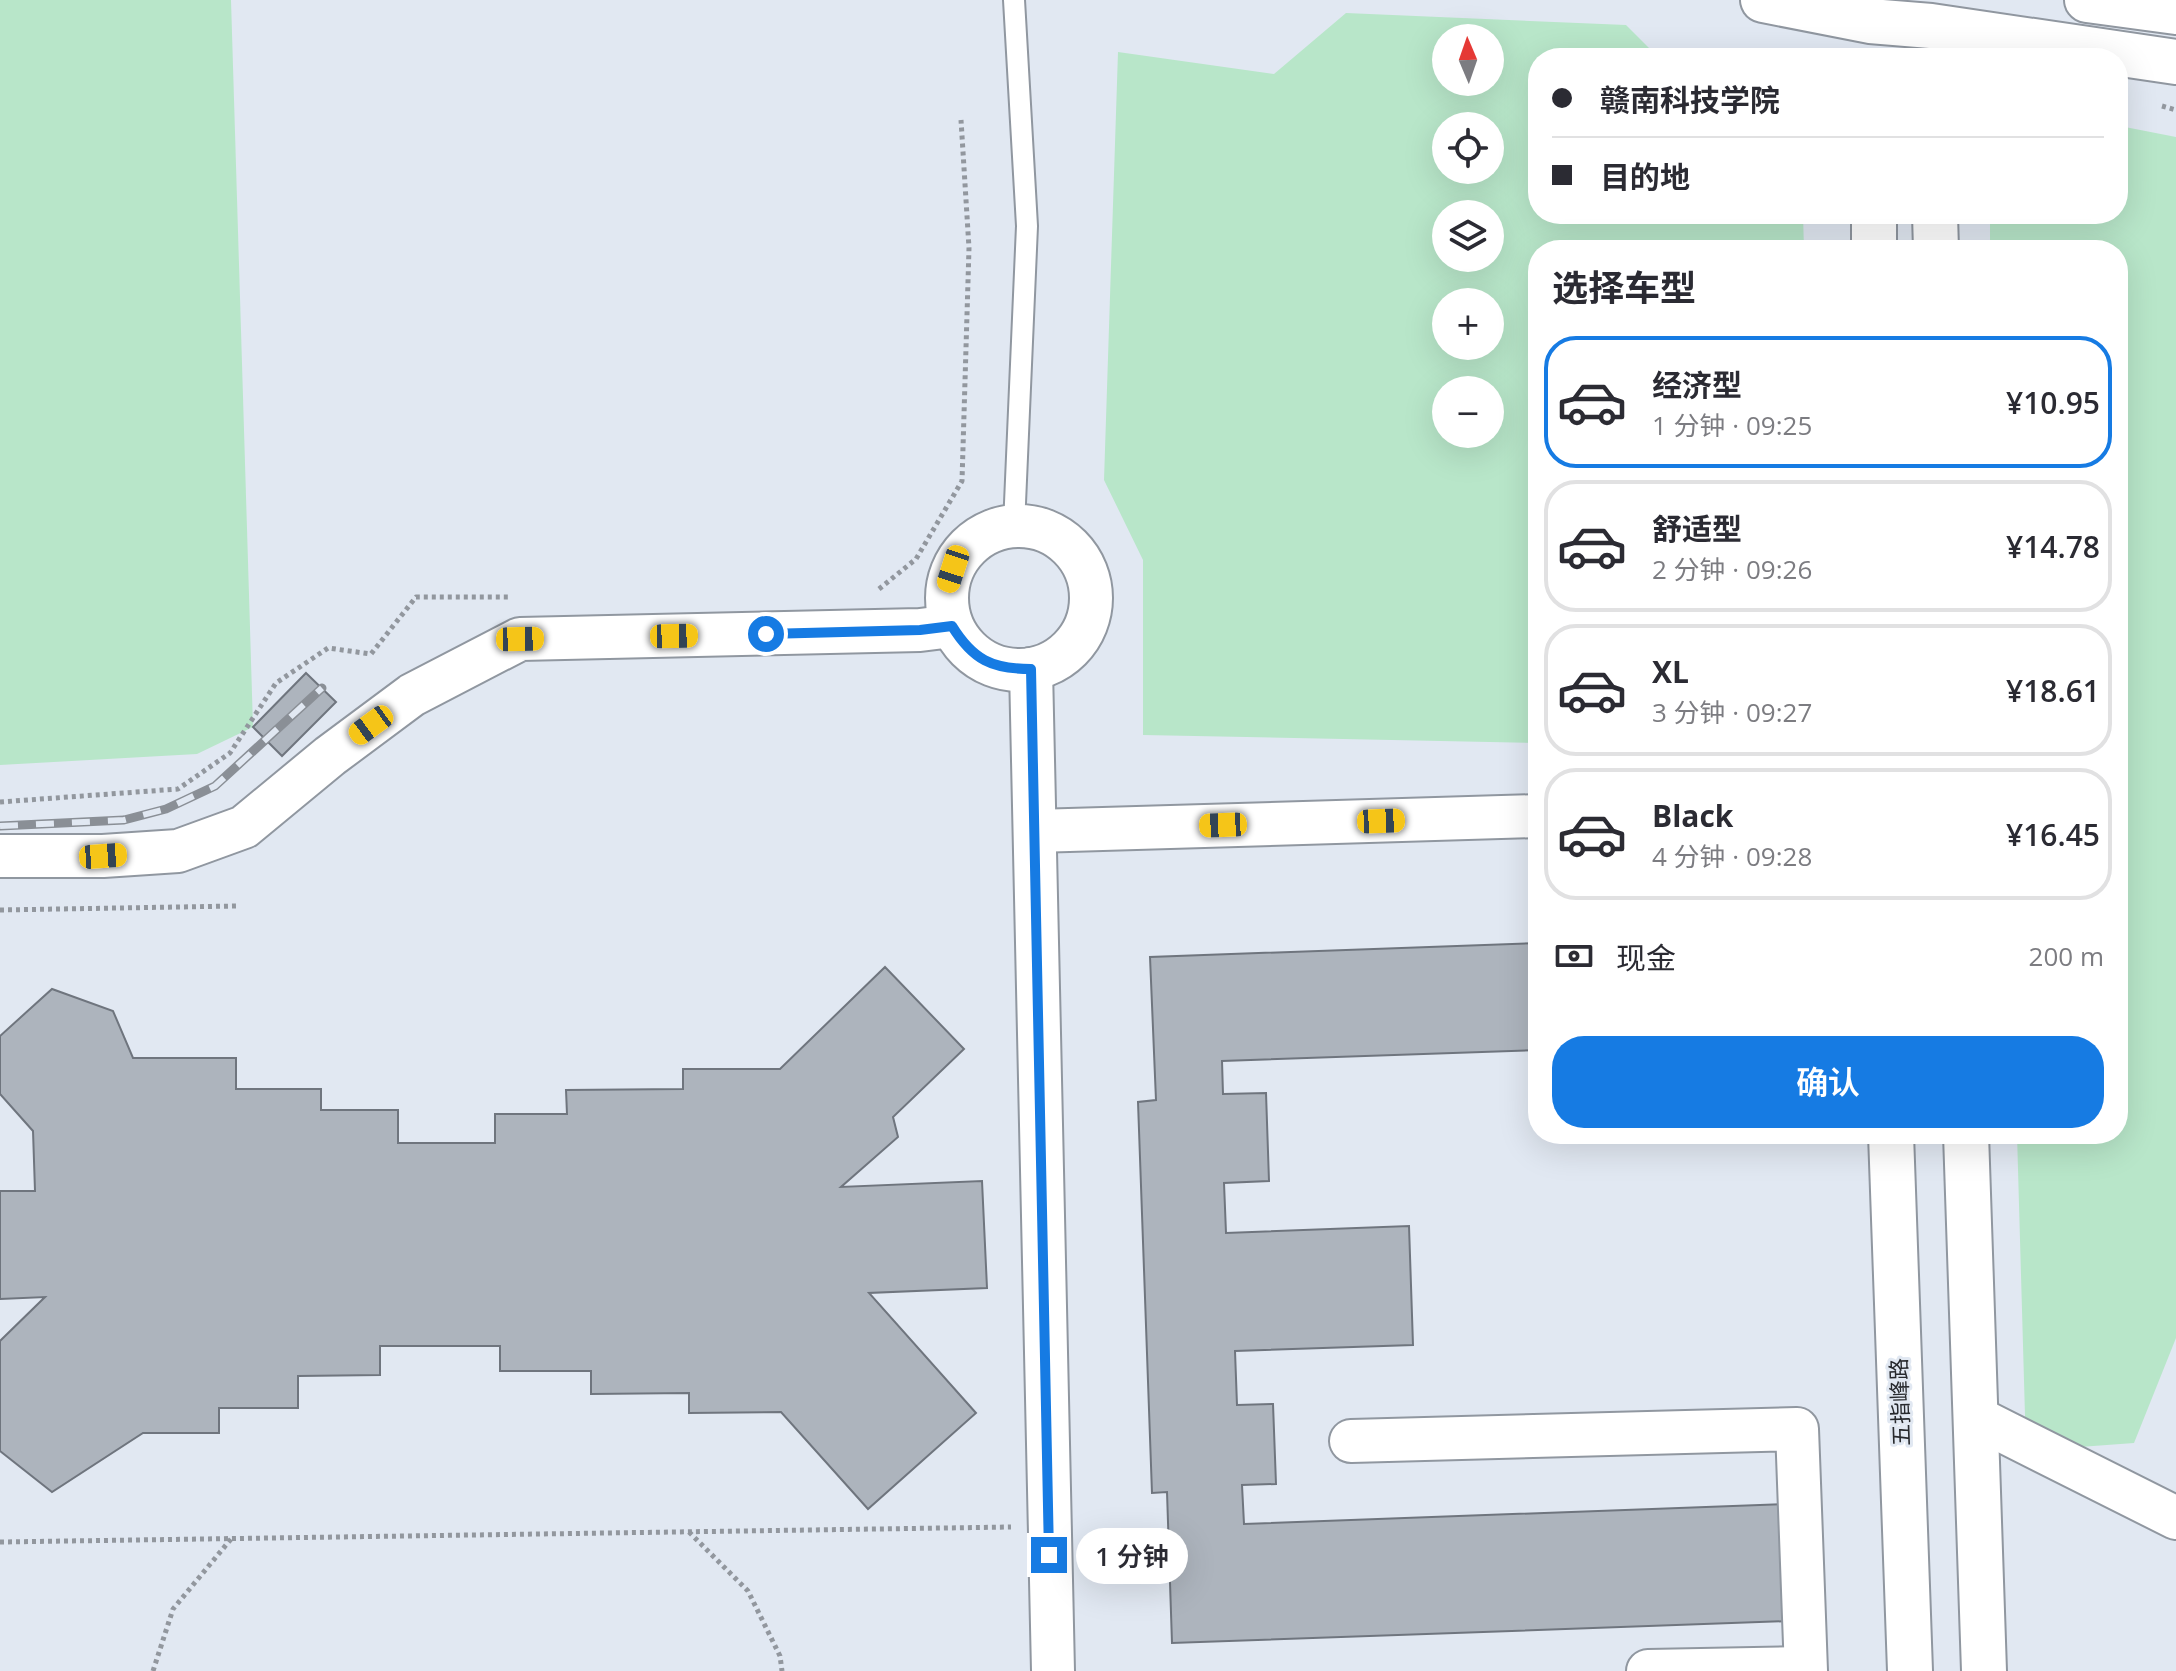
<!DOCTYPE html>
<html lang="zh">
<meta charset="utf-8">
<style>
body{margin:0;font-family:"Open Sans","Noto Sans SC",sans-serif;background:#f2f2f3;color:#2b2b33;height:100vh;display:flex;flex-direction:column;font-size:30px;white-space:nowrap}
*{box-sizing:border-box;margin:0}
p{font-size:26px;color:#7c7c81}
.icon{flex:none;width:44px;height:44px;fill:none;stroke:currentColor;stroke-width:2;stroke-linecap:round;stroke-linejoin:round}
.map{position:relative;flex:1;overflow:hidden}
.sheet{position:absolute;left:1528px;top:240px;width:600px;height:904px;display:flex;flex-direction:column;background:#fff;border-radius:32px;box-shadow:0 8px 32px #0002}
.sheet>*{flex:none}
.guide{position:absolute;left:1528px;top:48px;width:600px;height:176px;border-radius:32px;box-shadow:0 8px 32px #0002;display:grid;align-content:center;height:176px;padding:0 24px;background:#fff}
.needle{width:52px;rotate:358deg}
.fabs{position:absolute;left:1432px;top:24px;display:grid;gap:16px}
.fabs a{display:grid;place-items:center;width:72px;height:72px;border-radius:50%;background:#fff;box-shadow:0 8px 32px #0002;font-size:40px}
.end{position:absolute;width:36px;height:36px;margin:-18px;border:10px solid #167be3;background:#fff;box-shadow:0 0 0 4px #fff}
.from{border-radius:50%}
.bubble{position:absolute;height:56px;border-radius:28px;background:#fff;box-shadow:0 8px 32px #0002;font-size:26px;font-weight:600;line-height:56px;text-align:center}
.car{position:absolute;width:24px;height:48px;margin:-24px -12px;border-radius:10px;box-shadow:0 0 6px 2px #0007;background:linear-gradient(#f5c518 24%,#345 0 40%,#f5c518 0 76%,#345 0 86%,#f5c518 0)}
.guide b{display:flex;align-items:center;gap:28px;height:76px;font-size:30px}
.guide b+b{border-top:2px solid #e1e1e2}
.guide i{width:20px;height:20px;background:#2b2b33}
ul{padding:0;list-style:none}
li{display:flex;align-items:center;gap:24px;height:132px;margin:0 16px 12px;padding:0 8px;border:4px solid #e1e1e2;border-radius:32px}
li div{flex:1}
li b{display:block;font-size:30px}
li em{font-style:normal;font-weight:600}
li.on{border-color:#167be3}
li>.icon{width:72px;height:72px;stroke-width:1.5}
h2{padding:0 24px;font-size:36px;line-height:96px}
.pay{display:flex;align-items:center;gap:20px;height:88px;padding:0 24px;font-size:30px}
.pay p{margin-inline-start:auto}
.button{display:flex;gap:16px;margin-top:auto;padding:16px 24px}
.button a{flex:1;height:92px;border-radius:32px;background:#167be3;color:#fff;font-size:32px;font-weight:600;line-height:92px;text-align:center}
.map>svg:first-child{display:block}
</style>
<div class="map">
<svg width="2176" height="1671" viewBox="0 0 2176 1671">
<rect width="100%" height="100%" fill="#e1e8f2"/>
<g fill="#b8e6c9" fill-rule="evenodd">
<path d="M0,0h231l22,727 -56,27 -197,11z"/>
<path d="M1346,13l280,12 33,33h-121v156h265l1,36h-266v493l-395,-8v-175l-39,-80 14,-428 156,22zM1446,38h44v44h-44zM1446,126h44v44h-44zM1446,214h44v44h-44zM1446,302h44v44h-44zM1446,390h44v44h-44z"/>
<path d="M2125,127l51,10v1201l-42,105 -108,8 -9,-317h101v-884h-128v-32l5,-4h123v-83z"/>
</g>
<g fill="#adb4bd" stroke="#6f757e" stroke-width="2">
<path d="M306,673l30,29 -54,54 -29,-29z"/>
<path d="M1538,943v107l-316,11 1,33 43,-1 3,88 -45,2 2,50 183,-7 4,119 -178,6 2,54 36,-1 3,80 -34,1 2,39 542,-20 4,117 -618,22 -5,-151 -15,1 -14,-391 18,-2 -6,-143z"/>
<path d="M885,967l79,82 -71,68 5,20 -57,50 141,-6 5,107 -118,5 107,120 -108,96 -87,-97 -92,1v-20l-98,1v-23h-91v-25h-120v29l-82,1v32h-79v25h-76l-91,59 -52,-41v-110l45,-44 -45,2v-108h35l-2,-60 -33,-37v-58l52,-47 61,22 20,47h103v31h85v21h77v33h97v-29h72l-1,-24 117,-1v-20h97z"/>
</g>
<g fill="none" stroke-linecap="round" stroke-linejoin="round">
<defs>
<path id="service" d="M1014,526l13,-300 -13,-226"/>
<g id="minor">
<circle cx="1019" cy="598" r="72"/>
<path d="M1031,669l22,1002"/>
<path d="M1035,831l503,-15"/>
<path d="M0,856h103l75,-5 66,-24 86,-71 82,-61 108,-56 400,-9 32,-4"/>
<path d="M1975,1417l201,101"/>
<path d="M1351,1441l446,-12 9,242"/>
<path d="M1648,1671l157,-3"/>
</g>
<g id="secondary">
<path d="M1763,0l107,21 61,5 245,36"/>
<path d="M2087,0l89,12"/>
<path d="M1874,214v36"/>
<path d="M1935,214l1,36"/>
<path d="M1891,1134l19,537"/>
<path d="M1966,1134l18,537"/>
</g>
</defs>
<use href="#service" stroke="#9097a0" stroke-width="24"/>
<use href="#minor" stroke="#9097a0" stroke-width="46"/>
<use href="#secondary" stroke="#9097a0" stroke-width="48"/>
<g stroke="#92979e" stroke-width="5" stroke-dasharray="4 4" stroke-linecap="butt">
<path d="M2162,106l14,4"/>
<path d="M879,589l37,-30 46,-78 7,-233 -8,-128"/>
<path d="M0,802l178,-13 52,-36 46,-70 52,-35 43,6 45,-57h94"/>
<path d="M0,910l237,-4"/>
<path d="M689,1532l59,59 32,65 2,15"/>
<path d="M0,1542l1011,-15"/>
<path d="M153,1671l20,-62 58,-70"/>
</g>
<use href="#service" stroke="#fff" stroke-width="20"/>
<use href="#minor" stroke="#fff" stroke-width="42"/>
<use href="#secondary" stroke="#fff" stroke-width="44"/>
<defs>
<path id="rail" d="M0,826l124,-6 42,-11 49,-23 107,-98"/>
</defs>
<use href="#rail" stroke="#8a8f96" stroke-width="9"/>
<use href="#rail" stroke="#e1e8f2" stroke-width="6" stroke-dasharray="18" stroke-linecap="butt"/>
</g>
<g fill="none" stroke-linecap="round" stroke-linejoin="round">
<path stroke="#167be3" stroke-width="10" d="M766,634l154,-4 32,-4c21,34 40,43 79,43l18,886"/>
</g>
<g text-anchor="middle" stroke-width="6" stroke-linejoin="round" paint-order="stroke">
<g font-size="22" fill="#27292d" stroke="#e1e8f2">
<text transform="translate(1900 1402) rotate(-92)" y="8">五指峰路</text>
</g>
</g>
</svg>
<div class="fabs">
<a><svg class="needle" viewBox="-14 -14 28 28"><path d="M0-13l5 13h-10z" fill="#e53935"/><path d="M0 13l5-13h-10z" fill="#7c7c81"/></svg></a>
<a><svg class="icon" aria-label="locate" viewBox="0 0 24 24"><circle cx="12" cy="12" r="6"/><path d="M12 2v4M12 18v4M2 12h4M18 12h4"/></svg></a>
<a><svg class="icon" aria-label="layers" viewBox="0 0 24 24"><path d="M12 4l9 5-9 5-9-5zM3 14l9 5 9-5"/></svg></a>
<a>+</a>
<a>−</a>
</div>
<i class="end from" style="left:766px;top:634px"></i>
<i class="end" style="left:1049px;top:1555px"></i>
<div class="bubble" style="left:1076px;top:1528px;width:112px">1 分钟</div>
<i class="car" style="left:953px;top:569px;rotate:198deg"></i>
<i class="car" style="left:674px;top:636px;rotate:89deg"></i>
<i class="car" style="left:520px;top:639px;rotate:89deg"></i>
<i class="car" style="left:371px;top:725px;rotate:234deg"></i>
<i class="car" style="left:1381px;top:821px;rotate:88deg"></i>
<i class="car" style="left:1223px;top:825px;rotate:268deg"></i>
<i class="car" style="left:103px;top:856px;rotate:86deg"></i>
<div class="guide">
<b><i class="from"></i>赣南科技学院</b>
<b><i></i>目的地</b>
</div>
<section class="sheet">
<h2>选择车型</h2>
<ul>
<li class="on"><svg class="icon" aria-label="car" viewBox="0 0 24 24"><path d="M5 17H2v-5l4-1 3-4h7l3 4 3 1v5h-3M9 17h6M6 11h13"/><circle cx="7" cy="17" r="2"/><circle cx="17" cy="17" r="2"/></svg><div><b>经济型</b><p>1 分钟 · 09:25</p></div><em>¥10.95</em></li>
<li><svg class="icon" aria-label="car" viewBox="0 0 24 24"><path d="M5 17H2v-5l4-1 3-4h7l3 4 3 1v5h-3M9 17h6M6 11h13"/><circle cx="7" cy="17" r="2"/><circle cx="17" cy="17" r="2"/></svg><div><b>舒适型</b><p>2 分钟 · 09:26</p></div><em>¥14.78</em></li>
<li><svg class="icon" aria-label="car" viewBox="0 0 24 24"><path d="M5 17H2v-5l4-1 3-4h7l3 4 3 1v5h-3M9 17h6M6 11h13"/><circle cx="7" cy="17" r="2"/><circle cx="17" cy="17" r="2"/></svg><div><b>XL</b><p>3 分钟 · 09:27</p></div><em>¥18.61</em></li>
<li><svg class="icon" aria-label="car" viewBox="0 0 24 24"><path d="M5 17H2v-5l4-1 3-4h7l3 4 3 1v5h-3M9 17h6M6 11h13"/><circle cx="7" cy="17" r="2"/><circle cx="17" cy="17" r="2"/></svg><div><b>Black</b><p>4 分钟 · 09:28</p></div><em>¥16.45</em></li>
</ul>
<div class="pay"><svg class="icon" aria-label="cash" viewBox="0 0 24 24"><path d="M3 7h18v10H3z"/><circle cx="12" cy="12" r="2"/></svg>现金<p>200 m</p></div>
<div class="button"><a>确认</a></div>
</section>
</div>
